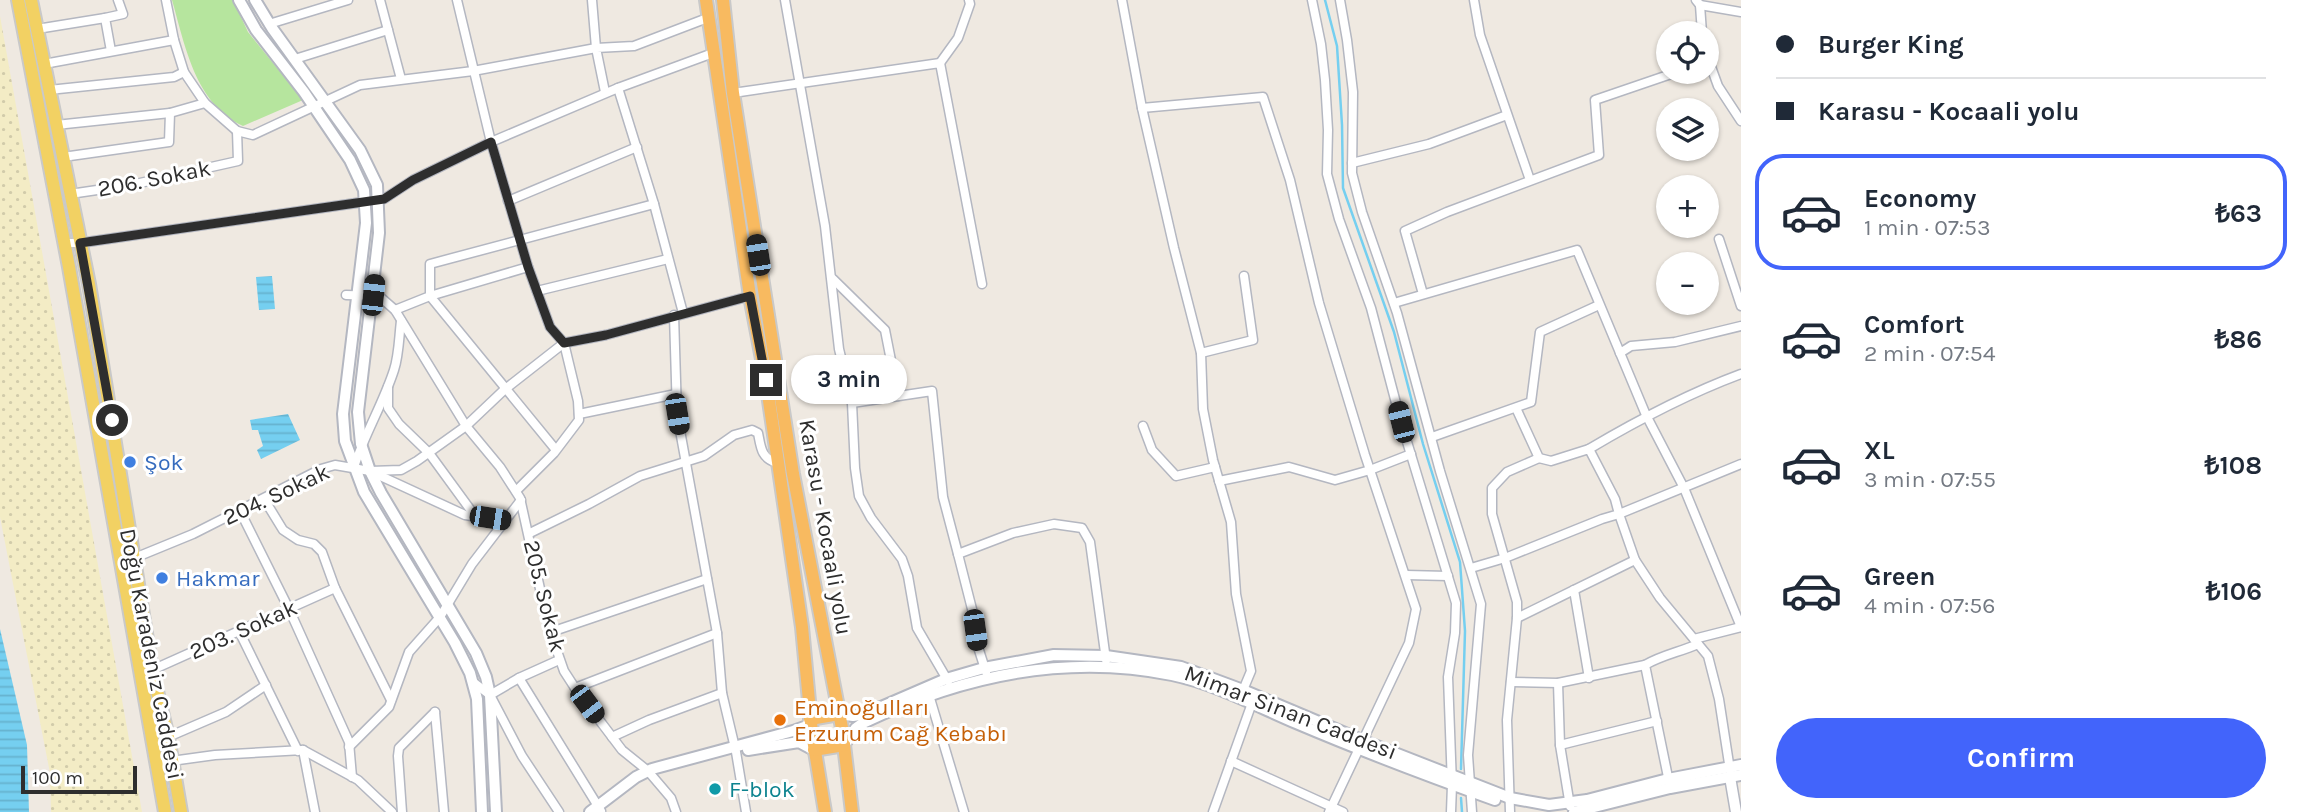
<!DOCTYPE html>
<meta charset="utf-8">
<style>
body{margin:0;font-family:Karla,sans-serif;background:#f2f2f3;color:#1f2937;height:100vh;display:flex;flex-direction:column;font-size:26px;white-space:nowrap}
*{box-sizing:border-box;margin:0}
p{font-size:23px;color:#747a83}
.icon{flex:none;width:38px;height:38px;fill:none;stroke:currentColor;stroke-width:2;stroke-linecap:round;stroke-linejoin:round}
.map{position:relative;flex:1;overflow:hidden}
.sheet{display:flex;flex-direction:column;background:#fff;width:560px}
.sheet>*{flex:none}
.guide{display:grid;align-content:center;height:154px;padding:0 35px;background:#fff}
.fabs{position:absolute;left:1656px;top:21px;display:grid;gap:14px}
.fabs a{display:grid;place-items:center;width:63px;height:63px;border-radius:50%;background:#fff;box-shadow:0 2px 5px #0004;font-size:35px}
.scale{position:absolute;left:21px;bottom:18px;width:116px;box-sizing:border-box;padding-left:7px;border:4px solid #2e2e2e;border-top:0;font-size:19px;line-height:24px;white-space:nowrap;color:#2e2e2e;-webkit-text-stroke:5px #fff;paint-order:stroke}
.end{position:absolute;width:32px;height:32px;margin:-16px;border:9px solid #2e2e2e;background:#fff;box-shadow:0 0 0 4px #fff}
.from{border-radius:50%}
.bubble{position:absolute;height:49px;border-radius:24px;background:#fff;box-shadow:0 2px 5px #0004;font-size:23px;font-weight:700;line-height:49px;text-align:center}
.car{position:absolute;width:21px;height:42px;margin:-21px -10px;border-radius:9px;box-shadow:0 0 5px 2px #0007;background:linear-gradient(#222 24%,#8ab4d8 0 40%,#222 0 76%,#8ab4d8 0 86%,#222 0)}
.guide b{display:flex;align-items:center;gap:24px;height:66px;font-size:26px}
.guide b+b{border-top:2px solid #e0e1e3}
.guide i{width:18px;height:18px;background:#1f2937}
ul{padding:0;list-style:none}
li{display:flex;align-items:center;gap:21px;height:116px;margin:0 14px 10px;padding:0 21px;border:4px solid transparent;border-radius:28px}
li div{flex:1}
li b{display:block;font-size:26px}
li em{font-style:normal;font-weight:700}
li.on{border-color:#4264fb}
li>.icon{width:63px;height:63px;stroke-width:1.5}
.action{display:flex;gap:14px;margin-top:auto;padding:14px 35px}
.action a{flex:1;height:80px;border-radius:42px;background:#4264fb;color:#fff;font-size:28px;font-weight:700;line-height:80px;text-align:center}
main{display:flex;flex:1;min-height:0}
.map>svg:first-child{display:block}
</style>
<main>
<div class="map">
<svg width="1741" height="812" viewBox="0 0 1741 812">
<defs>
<pattern id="sand-dots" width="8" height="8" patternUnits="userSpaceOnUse" patternTransform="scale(1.75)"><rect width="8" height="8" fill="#f3ecc5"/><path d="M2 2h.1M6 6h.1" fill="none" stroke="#d1cbaa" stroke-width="1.8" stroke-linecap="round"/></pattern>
<pattern id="water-rules" width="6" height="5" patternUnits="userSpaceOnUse" patternTransform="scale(1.75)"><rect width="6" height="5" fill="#75cff0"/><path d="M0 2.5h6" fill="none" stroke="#66b2ce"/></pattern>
</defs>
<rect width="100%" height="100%" fill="#efe9e1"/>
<path fill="url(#sand-dots)" d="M0,16l142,796h-91l-1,-39 -50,-256z"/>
<path fill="#b6e59e" d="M172,0h61l15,32 55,68 -60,26c-48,-22 -58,-81 -71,-126z"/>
<g fill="url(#water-rules)">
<path d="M272,276l3,33 -16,1 -3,-33z"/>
<path d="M288,414l12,26 -39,19 -4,-9 6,-4 -5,-16h-6l-2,-10z"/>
<path d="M0,629l27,116 2,67h-29z"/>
</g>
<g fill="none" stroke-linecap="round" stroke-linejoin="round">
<g stroke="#75cff0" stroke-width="2.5">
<path d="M1325,0l12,46 5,79 1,63 51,144 29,112 37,118 5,69 -4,138"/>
<path d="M1461,798l1,14"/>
</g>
<defs>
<g id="minor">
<path d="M166,0l8,40 10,32 21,31 32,28 16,4 107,-50 113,-14 123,-23 -4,-48"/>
<path d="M380,0l21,79"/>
<path d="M457,0l34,142 37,125"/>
<path d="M785,0l40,226 14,123 13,54 3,65 4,28 12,22 31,41 6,17 9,52 31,53"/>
<path d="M1122,0l20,108 32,140 27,105 2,56 10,51 18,62 5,72 15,77 -10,24"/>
<path d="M1312,0l9,44 4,36 3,50 -1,44 12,45 32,89 30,114 55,181 -1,30 -7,44 4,108 -1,27"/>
<path d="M1340,0l7,40 6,52 -1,81 10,39 35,101 43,158 41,133 -13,151 4,57"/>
<path d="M1474,0l6,35 50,145"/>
<path d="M1696,0l4,5 2,28"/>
<path d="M1700,5l41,7"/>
<path d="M269,24l79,-24"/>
<path d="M37,29l68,-11"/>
<path d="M111,51l-6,-33 18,-4 -5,-14"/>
<path d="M1706,53l12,33 23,35"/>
<path d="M295,59l93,-29"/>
<path d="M940,63l18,-25 12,-34 -1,-4"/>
<path d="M44,64l130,-24"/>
<path d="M618,88l95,-35"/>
<path d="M49,90l125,-13 10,-5"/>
<path d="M605,92l-9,-44 38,-2 76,-29"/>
<path d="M733,93l207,-30 42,221"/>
<path d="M1142,108l121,-11 27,83 29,123 46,152 51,154 -7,34 -80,169"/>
<path d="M56,125l114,-12"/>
<path d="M63,157l106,-15 1,-29 35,-10"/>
<path d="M1352,163l77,-19 78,-29"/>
<path d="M70,194l61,-9 107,-24 -1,-30"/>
<path d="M508,201l129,-54"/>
<path d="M1719,239l22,67"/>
<path d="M64,243h16l304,-44 29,-19 78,-38 127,-54 36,116 29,109"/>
<path d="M833,279l52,51 13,66"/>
<path d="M537,291l131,-32"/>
<path d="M1423,294l-18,-63 42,-19 152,-57 -4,-55 82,-28"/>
<path d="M346,295l33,1 16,14 71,116 34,41 20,31 28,127 16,46 11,17 47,62 26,21 23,27 5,14"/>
<path d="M1394,303l183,-53 69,165 38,73 57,139"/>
<path d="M395,310l35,-14v-32l224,-60"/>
<path d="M674,315l3,99 40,219 5,60 14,59 10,60"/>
<path d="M1201,353l52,-13 -9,-64"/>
<path d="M1620,353l11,-7 44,-4 66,-16"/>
<path d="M388,387v21l11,16 30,29 46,63"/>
<path d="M852,403l80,-12 11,106 15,57"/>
<path d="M579,414l97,-20"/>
<path d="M1143,426l9,24 24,26 39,-9"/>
<path d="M1432,437l99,-35 9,-70 59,-27"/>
<path d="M1589,449c49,-29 98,-55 152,-75"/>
<path d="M354,467c11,-34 29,-63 40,-97 5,-15 5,-33 7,-49"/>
<path d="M374,473l91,42 40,6"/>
<path d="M1219,481l70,-14 46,13 35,-10 41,-16"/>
<path d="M516,491l38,-38 25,-33 -1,-19 -14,-58 -14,-16 -22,-60 -98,29 126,154"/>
<path d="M264,499l19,31 15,10 16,4 8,8 13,36 56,112"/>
<path d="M240,511l49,98 60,133 3,35"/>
<path d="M530,533l59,-29 51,-28 64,-20 30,-21 18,-5 6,3c3,15 3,25 19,30"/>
<path d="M132,559l61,-25 128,-65 14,-4 35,6 31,-1 16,-9 49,-35 38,-36 60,-47 42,-8 144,-39"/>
<path d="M1471,568l34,-10 97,-39 17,-5 -4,-15 -26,-50 -38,12 -12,-3 -23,-50"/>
<path d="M1406,575l42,1"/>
<path d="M1574,590l15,88"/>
<path d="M1517,618l118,-58"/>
<path d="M239,631l59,120"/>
<path d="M551,632l156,-53"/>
<path d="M1694,639l47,-12"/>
<path d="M152,670l183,-82"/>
<path d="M986,672l-8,-25 -5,-34 -15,-59 55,-21 41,-9 28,4 8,14 16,118"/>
<path d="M519,678l82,133"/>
<path d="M473,682l17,13 32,61 37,56"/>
<path d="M1511,682l47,1 87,-18"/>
<path d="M1558,683l2,62 10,61"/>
<path d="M575,688l142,-55"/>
<path d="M490,695l29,-17 40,-18"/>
<path d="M929,695l35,117"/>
<path d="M435,712l9,100"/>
<path d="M168,737l58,-25 40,-27"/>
<path d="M612,737l37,-17 73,-27"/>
<path d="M1560,745l97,-24"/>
<path d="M349,747l40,-40 20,-55 31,-35 32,-53 49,-64"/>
<path d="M303,750l55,30 34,32"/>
<path d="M1231,761l112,51"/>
<path d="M157,763l58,-8 88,-5 12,62"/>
<path d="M1730,770l-11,-71 -11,-43 -48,-58 -25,-38 -16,-46 122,-50"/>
<path d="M1669,782l-24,-117c17,-10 35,-13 53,-21"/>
<path d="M402,812l-4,-56 1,-8 36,-36"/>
<path d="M1213,812l39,-109"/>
<path d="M1510,812l-3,-92 10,-102v-16l-25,-88v-26l15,-16 32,-14"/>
</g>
<path id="tertiary" d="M1730,777l6,35"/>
<g id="secondary">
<path d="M239,0l17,30 48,62 46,68 14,30 2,33 -23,191 2,27 19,51 91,151 15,30 7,26 5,113"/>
<path d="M255,0l17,28 88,122 17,35 2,48 -21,179 3,32 9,27 11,22 95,160 10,24 4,18 6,117"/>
<path d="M839,714l14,2 12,-2 81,-35 38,-11 70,-13 52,1 75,11 62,23 121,51 146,57 39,7 38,-5 81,-21 73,-14"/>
<path d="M844,745l12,-17 7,-5c98,-47 201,-70 309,-48 43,9 84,31 124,48 66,28 132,53 199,77"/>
<path d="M748,750l51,-8 15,8"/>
<path d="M590,812l46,-35 16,-8 141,-38 14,-5 3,-7"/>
<path d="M1574,812l96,-24 71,-13"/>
</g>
<g id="primary">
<path d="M18,0l51,267 96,545"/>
<path d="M31,0l58,284 63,386 16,67 13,75"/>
</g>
<g id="trunk">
<path d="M706,0l44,296 16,84 36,247 10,106 13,79"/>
<path d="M723,0l10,93 60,381 49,254 10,84"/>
<path d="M810,719l29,-5"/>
<path d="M814,750l30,-5"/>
</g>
</defs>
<use href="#minor" stroke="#b4b7c1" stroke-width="11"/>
<use href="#tertiary" stroke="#b4b7c1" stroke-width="13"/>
<use href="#secondary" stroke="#b4b7c1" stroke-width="14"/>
<use href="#primary" stroke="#c9c9c9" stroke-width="16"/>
<use href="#trunk" stroke="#c9c9c9" stroke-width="16"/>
<use href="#minor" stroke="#fff" stroke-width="8"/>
<use href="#tertiary" stroke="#fff" stroke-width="10"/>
<use href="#secondary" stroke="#fff" stroke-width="10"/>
<use href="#primary" stroke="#f2d163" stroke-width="12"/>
<use href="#trunk" stroke="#f8ba60" stroke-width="12"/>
</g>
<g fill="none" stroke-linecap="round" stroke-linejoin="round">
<path stroke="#2e2e2e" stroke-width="9" d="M112,420l-32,-177 304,-44 29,-19 78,-38 37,125 22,60 14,16 42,-8 144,-39 16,84"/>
</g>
<g fill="#3f7fe0" stroke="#fff" stroke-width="2.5">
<circle cx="130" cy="462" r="7"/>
<circle cx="162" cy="578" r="7"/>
</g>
<circle fill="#e8710a" stroke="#fff" stroke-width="2.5" cx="780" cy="720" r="7"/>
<circle fill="#0f9aa8" stroke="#fff" stroke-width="2.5" cx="715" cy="789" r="7"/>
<g text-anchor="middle" stroke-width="6" stroke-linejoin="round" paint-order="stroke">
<g font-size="23" fill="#2e2e2e" stroke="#fff">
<text transform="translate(154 178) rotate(-11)" y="8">206. Sokak</text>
<text transform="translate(276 494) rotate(-25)" y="8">204. Sokak</text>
<text transform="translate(826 527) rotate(80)" y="8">Karasu - Kocaali yolu</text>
<text transform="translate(545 596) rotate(76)" y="8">205. Sokak</text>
<text transform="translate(243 629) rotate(-24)" y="8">203. Sokak</text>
<text transform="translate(152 654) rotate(79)" y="8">Doğu Karadeniz Caddesi</text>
<text transform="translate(1291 712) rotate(21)" y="8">Mimar Sinan Caddesi</text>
</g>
<g font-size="23" fill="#366cbe" stroke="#fff" text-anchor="start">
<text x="144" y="470">Şok</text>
<text x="176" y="586">Hakmar</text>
</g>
<g font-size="23" fill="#c56008" stroke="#fff" text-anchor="start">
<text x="794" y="715">Eminoğulları<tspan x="794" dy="26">Erzurum Cağ Kebabı</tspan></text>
</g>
<g font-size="23" fill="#0d838f" stroke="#fff" text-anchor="start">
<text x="729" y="797">F-blok</text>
</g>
</g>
</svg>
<div class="fabs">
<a><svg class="icon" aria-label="locate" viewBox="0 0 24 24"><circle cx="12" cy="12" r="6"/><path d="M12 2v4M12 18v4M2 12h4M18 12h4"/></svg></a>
<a><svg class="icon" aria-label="layers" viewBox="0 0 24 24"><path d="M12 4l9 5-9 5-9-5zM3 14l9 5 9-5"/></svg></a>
<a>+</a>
<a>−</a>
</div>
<div class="scale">100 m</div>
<i class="end from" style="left:112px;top:420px"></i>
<i class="end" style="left:766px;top:380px"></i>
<div class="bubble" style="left:791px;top:355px;width:116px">3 min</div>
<i class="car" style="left:758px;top:255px;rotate:351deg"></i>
<i class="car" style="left:373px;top:295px;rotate:6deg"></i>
<i class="car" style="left:677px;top:414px;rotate:171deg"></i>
<i class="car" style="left:1401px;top:422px;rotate:346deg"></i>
<i class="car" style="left:490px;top:518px;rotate:99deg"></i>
<i class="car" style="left:975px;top:630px;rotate:172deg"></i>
<i class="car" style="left:587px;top:704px;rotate:143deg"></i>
</div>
<section class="sheet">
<div class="guide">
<b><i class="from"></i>Burger King</b>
<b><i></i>Karasu - Kocaali yolu</b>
</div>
<ul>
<li class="on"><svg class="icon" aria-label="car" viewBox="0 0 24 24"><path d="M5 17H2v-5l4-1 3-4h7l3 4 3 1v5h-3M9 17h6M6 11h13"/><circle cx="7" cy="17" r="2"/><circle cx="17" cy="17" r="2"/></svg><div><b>Economy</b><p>1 min · 07:53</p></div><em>₺63</em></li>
<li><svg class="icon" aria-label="car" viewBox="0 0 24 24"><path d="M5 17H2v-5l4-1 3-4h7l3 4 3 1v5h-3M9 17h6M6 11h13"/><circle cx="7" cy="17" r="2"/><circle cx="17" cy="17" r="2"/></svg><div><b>Comfort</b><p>2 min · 07:54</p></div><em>₺86</em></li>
<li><svg class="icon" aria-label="car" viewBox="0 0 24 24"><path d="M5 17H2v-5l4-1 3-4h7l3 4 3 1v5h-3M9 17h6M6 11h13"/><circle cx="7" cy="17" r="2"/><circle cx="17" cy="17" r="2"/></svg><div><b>XL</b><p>3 min · 07:55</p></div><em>₺108</em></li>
<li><svg class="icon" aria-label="car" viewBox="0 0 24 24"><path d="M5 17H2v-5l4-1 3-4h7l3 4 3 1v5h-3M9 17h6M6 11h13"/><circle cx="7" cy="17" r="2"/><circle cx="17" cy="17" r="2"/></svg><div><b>Green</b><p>4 min · 07:56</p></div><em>₺106</em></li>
</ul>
<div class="action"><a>Confirm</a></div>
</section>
</main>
